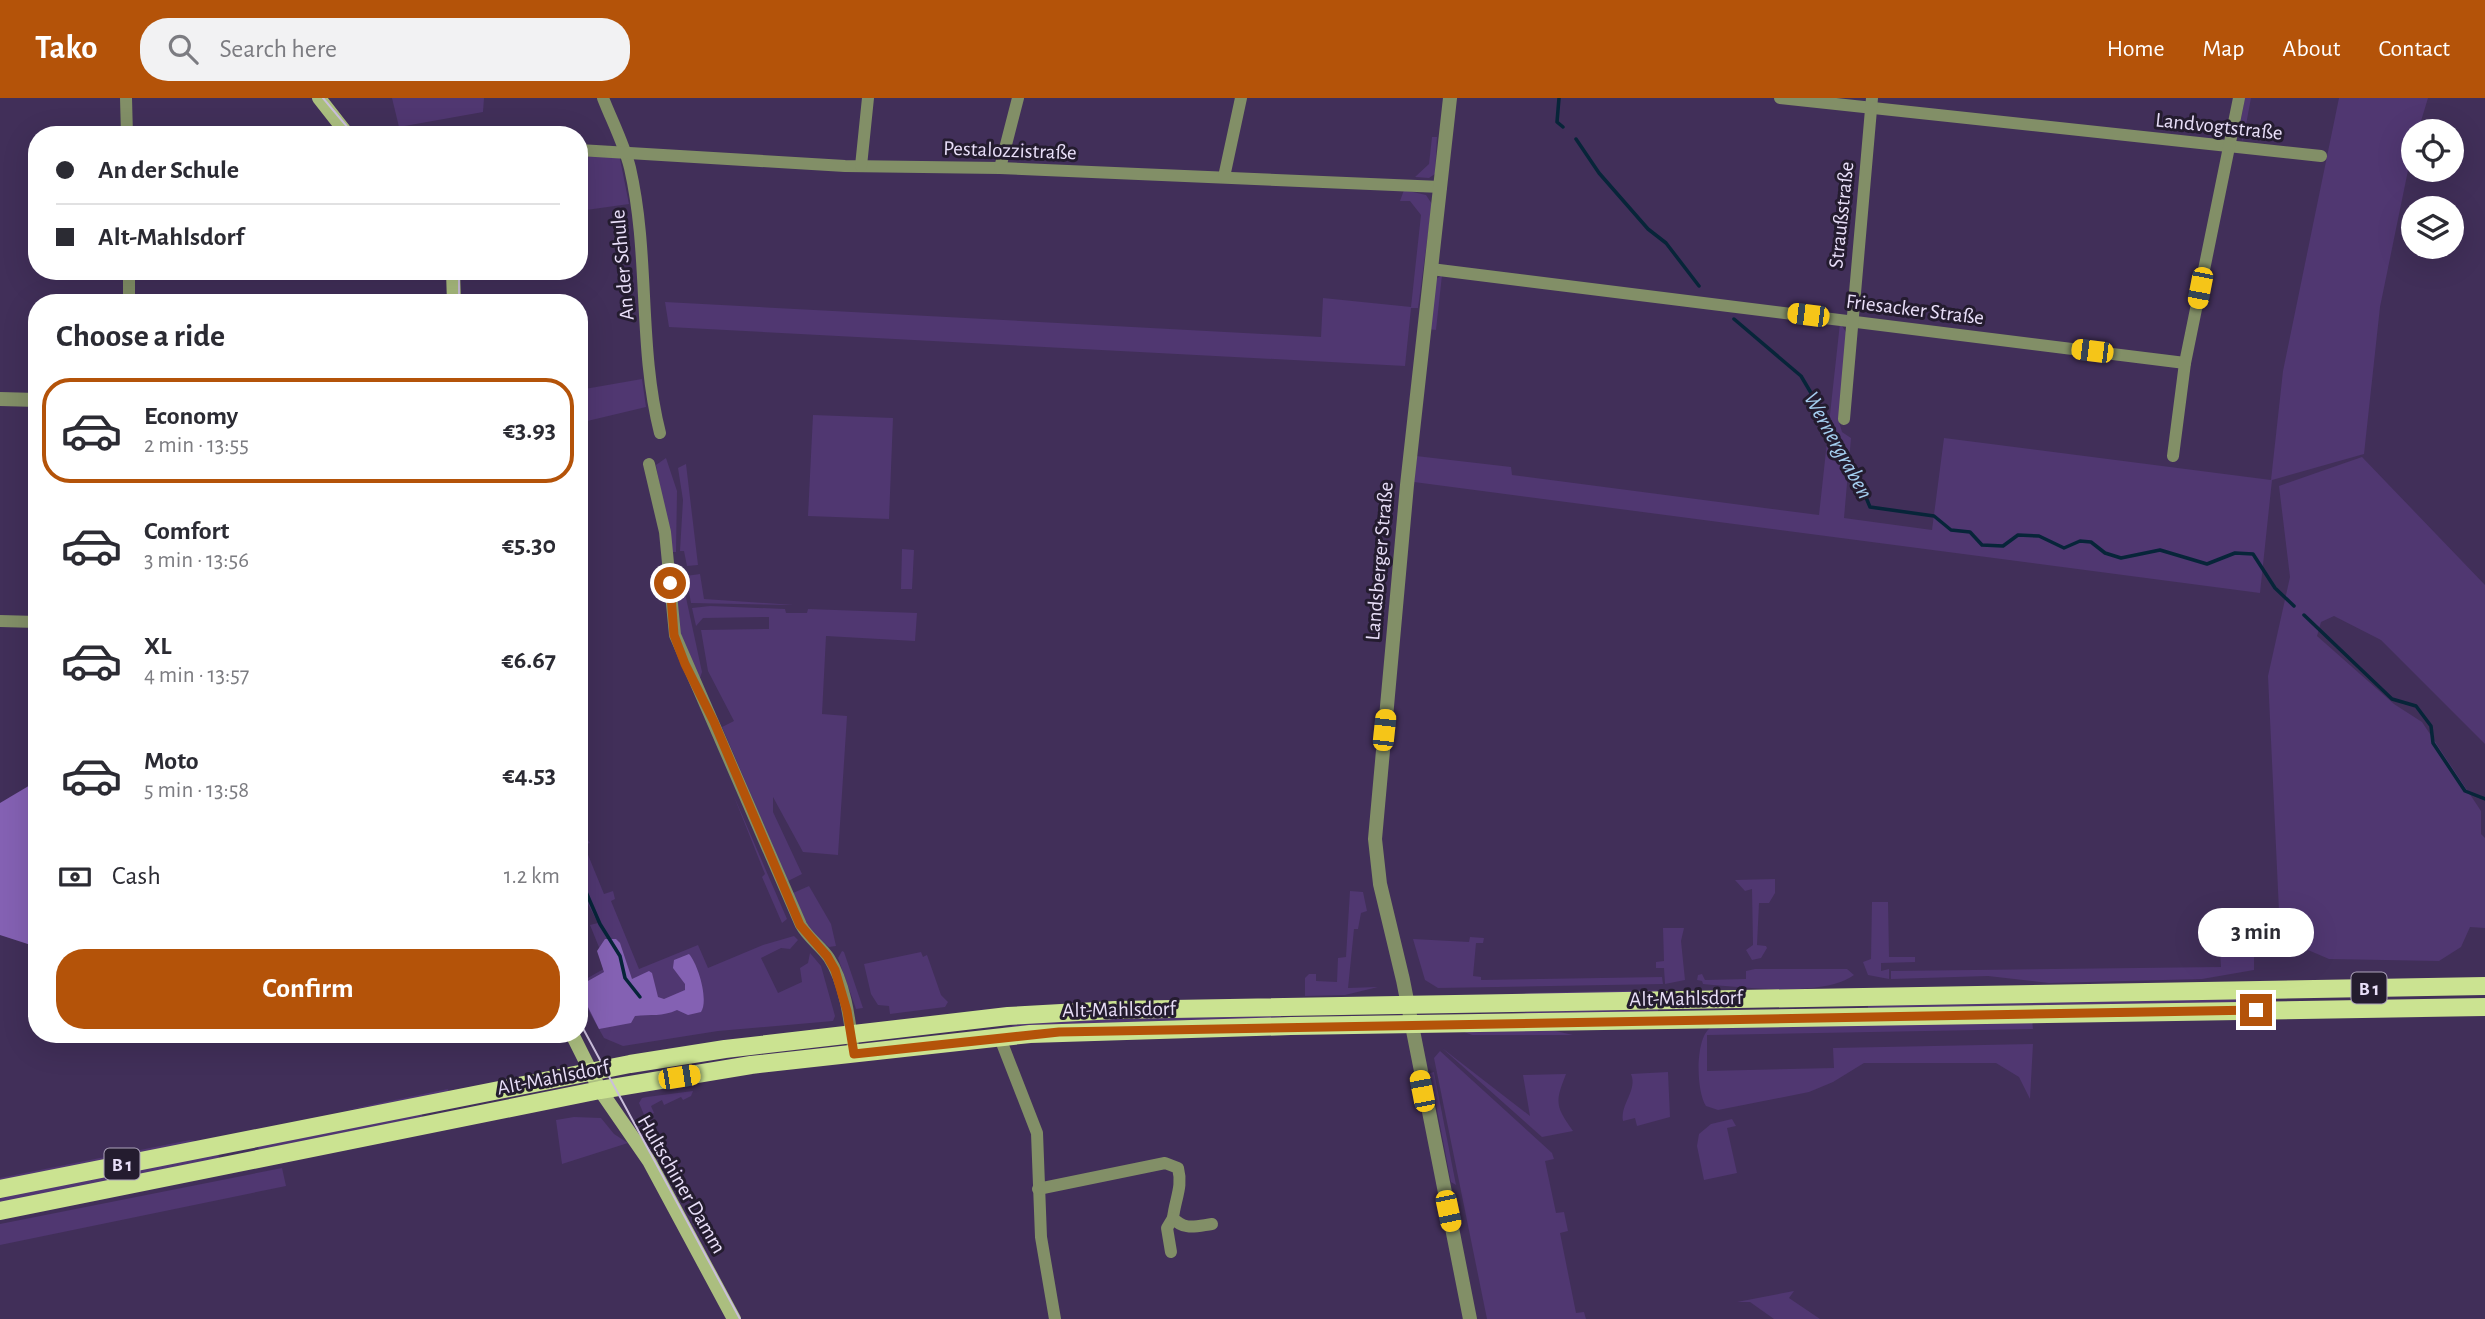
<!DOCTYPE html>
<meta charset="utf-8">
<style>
body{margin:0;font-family:"Alegreya Sans",sans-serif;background:#f2f2f3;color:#2b2b33;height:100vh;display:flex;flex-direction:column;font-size:26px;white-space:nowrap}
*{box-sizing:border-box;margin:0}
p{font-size:23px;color:#7c7c81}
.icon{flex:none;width:38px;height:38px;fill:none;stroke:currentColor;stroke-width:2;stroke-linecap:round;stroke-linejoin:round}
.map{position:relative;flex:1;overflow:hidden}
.sheet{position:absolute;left:28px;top:196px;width:560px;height:749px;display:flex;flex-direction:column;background:#fff;border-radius:28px;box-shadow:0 7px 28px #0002}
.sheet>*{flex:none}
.hud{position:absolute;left:28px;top:28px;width:560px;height:154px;border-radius:28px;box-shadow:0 7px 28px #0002;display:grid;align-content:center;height:154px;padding:0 28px;background:#fff}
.buttons{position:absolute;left:2401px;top:21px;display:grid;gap:14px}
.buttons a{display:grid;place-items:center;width:63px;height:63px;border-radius:50%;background:#fff;box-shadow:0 7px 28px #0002;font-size:35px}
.end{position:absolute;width:32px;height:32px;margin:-16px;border:9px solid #b45309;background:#fff;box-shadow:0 0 0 4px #fff}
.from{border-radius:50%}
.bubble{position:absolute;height:49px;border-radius:24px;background:#fff;box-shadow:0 7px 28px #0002;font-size:23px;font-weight:700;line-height:49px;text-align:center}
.car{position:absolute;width:21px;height:42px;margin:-21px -10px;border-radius:9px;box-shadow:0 0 5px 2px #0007;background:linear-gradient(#f5c518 24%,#345 0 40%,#f5c518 0 76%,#345 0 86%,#f5c518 0)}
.hud b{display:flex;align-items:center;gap:24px;height:66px;font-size:26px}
.hud b+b{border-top:2px solid #e1e1e2}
.hud i{width:18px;height:18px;background:#2b2b33}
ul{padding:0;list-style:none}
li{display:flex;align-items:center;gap:21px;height:105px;margin:0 14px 10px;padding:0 14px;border:4px solid transparent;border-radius:28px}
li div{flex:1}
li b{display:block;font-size:26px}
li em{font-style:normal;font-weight:700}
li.on{border-color:#b45309}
li>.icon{width:63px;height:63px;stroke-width:1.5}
h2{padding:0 28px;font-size:32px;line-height:84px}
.pay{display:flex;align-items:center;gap:18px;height:77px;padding:0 28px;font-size:26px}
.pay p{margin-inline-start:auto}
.primary-button{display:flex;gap:14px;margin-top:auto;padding:14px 28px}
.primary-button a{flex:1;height:80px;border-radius:28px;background:#b45309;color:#fff;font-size:28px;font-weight:700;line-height:80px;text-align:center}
header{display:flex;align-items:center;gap:42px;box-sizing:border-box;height:98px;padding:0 35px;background:#b45309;color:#fff}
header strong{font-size:33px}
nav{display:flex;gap:38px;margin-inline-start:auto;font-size:24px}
.search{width:490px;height:63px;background:#f2f2f3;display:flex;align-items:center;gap:18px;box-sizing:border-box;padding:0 24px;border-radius:28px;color:#7c7c81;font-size:26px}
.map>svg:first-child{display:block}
</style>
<header>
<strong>Tako</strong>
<div class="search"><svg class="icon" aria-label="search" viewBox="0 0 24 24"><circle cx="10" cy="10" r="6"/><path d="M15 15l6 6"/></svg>Search here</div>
<nav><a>Home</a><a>Map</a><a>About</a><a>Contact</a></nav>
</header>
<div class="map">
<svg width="2485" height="1221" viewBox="0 0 2485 1221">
<rect width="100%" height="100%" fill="#412f59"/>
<g fill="#503771">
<path d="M392,0h92l-1,14 -84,15z"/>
<path d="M2245,0h6l-8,43 -5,-7z"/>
<path d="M2339,0h89l-10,33h-5v15l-33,161 -16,147 -92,26 -12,113 -846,-111 2,-26 95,11 1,8 307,40 21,-192 8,12 -9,87 3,10 9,6 -7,80 88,12 12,-92 327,42 12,-109z"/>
<path d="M1432,39h5l-2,37 -6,4 -14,-1 14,-13z"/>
<path d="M619,56l10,50 -50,7v-56z"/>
<path d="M1404,92l22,5 6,9 -14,104h-7l-6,58 -736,-39 -4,-25 656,35 2,-39 88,9 10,-92 -11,-14h-10z"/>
<path d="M1442,177l-6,55 -9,-1 9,-50z"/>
<path d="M642,281l4,28 -67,16v-33z"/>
<path d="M813,317l80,3 -4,101 -81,-3z"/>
<path d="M2362,359l123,128v159l-104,-104 -47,-24 -13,6 -4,14 77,68 28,18 59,89v23l4,4v90l-15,-1 -9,20 -22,14 -110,-2 -35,-15 -15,-33 -11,-235 22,-99 -11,-91z"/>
<path d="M666,360l11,33 -1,61h-4l-16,-87z"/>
<path d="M686,366l12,101 -11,1 -3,-15h-4l3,-51 -5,-32z"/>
<path d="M902,451l12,1 -2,39h-11z"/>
<path d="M700,476l4,25 90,6 -103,-2 -5,-27z"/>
<path d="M682,481l20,93 -3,9 -20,-44 -5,-55z"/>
<path d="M710,508l75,3 1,4h21l1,-4 109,4 -2,28 -89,-5 -4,78 25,2 -9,139 -35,-3 -30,-55v15l29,62 -14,7 -66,-154 12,-6 -26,-50 -7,-41 68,-1v-12l-66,1 -7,8 -4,-18z"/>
<path d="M733,696l54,125 -5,4 -20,-46 3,-3z"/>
<path d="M579,739l2,5 7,-2 2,3 -6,2 20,49 9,-3 2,8 -4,2 28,68 59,-24 10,23 55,-23 31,-9 4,4 -8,9 -9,-1 -20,10 17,35 24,-11 -2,-14 8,-5 2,-10 11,13 14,50 -2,5 -115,10 -95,15 -19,-8 -18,-32 -7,-2v-21l28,-16 -17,-42 8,-2 -19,-36z"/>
<path d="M1775,781v14l-6,10h-10l-2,42 9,1 1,2 -6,10 -9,2 -6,-10 7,-5 -1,-56 -7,2 -10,-11z"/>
<path d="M809,788l22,38 5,22 -7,1 -19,-17 -17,-37z"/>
<path d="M1350,793l13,1 4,19 -6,2 -3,16h-4l-6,59 30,-1 -33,8 -40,1v-18l4,-4h7v7l21,1 1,-24 8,-1z"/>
<path d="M1872,804h16l1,55h26v5l-34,1v8l8,-2v10l-21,-4 -5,-13 8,-3z"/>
<path d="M1663,830h21l-3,13 4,39 -20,4 -1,-16h-8v-6l8,-1z"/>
<path d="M1470,839l14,1 -1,5h-7l-3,33 8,1v3l181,-3 1,7 -225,4 -13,-8 -12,-41 56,3z"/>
<path d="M2254,852v20l-52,9 -153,4 -61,-7 -97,3v-8l330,-4 -1,-16z"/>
<path d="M842,853l2,1 19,56 -7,1 -18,-51z"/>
<path d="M921,854l2,5 4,-2 14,40 7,7 -3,5 -55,7 -1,-8 -11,-1 -7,-11 -7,-30z"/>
<path d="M1755,871h92l7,6c-32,23 -113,12 -151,9l-1,-3 -5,-1 1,-5 4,-1 3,6 41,-1v-8z"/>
<path d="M1657,892v5l-99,2 -36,-4z"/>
<path d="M2254,898v8l-386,5v-4z"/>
<path d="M1658,908v9l-145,-1 43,-6z"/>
<path d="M1281,915v4l-60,6 -218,8 -1,-3 34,-8z"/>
<path d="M2032,922l1,9 -326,6v36l127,-3 -1,-20 200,-4 -3,55 -11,-22 -23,-14h-132l-31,19 -24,10 -91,18 -12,-4c-10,-15 -11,-67 4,-78z"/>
<path d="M1547,931l26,6h-101l-13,-5z"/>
<path d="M1442,950l88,68 -7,-41 43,-1c-11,28 -11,32 7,57l-31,6z"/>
<path d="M1440,953l112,102 2,6 -9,2 11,52 8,-1 4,19 -8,2 16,80 8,-1 2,7h-99l-53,-261z"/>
<path d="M1434,974l22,113 -5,-3 -21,-109z"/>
<path d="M1668,974l2,45 -33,9 -2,-8 -12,3c-3,-17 15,-31 8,-47z"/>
<path d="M448,991l2,5 -104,16z"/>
<path d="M693,993l-2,5 -8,4 -2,-3 -17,8 -2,-5 -11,6 3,7 -9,4 -6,-14 3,-5 5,-1z"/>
<path d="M421,1014l2,6 -154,32 -10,-1 -2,-3z"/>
<path d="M574,1019l27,1 13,16 14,9 -66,21 -6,-44z"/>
<path d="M1732,1021l4,7 -9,2 10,45 -33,7 -7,-34 2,-12 12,-10z"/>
<path d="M190,1042l13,2 -203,41v-5z"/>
<path d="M218,1054l1,6 -219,47v-10z"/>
<path d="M282,1070l4,18 -286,59v-21z"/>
<path d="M1794,1193l-5,7 31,21h-46l-24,-17h-13z"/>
</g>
<g fill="#8461b3">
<path d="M37,683v166l-37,-12v-132z"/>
<path d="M605,841h11l4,4 12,36 17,-8 3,2 6,24 6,2 21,-9v-6l-12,-16 1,-8 15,-6c9,10 20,46 12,58l-13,3 -11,-5c-15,7 -26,4 -42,6l-4,7 -32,6 -13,-26 -7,-4v-13l25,-14 -7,-21z"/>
</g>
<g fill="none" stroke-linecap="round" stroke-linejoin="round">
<g stroke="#072539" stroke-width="3.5">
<path d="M1559,0l-2,24 6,5"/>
<path d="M1576,41l23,34 49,56 18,14 33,43"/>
<path d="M1734,221l67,57 48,81 21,50 64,9 17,14 19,2 12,13 21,1 15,-11 21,1 25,12 16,-7 11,1 14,11 16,5 39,-8 47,14 28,-11 18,1 22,34 19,18"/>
<path d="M2304,517l88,84 24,7 15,20 2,17 32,48 20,8"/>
<path d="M579,778l21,48 20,32 5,22 15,19"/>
</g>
<g stroke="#828f67" stroke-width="12">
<path d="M126,0l1,37"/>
<path d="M603,0c9,23 21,46 27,70 20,87 8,179 30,265"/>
<path d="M1780,0l541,58"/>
<path d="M579,52l266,16 155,2 441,19"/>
<path d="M861,68l7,-68"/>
<path d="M1000,70l18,-70"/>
<path d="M1224,79l17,-79"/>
<path d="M1431,171l754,94"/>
<path d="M129,205v-32"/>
<path d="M1844,321l28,-321"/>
<path d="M2173,358l12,-93 54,-265"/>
<path d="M649,366l16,68 10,103 126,290c7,13 20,21 28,33 17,26 21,65 25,96"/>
<path d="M0,523l37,1"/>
<path d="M1000,940l37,95 4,104 14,82"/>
<path d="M1038,1091l127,-26 13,5c5,19 -3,31 -5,50 11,13 24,8 39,6"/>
<path d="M1171,1154l-4,-24 6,-10"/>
</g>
<g stroke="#828f67" stroke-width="14">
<path d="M1450,0l-43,387 -32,354 5,45 23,96 67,339"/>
<path d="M0,301l37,1"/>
</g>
<g stroke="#abbe7f" stroke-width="14">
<path d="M319,0l29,37"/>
<path d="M453,173l1,32"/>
<path d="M572,936l28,56 49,71 85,158"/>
</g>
<g stroke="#cbe391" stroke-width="18">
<path d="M0,1091l630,-125 95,-15 283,-33 107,-6 1370,-24"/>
<path d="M0,1113l600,-121 151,-25 279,-31 261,-8 1194,-19"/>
</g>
<g stroke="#cabedb" stroke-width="2">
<path d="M323,0l31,37"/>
<path d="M459,173v32"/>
<path d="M579,923l161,298"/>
</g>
</g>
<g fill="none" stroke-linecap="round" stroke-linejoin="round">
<path stroke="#b45309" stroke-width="9" d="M670,485l4,52 11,29 29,58 86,203 27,31 8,14 12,41 7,43 205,-22 1197,-22"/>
</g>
<g text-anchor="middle" stroke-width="6" stroke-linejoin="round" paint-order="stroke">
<g fill="#241c2f" stroke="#aea4bc" stroke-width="2">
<rect x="2351.5" y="874.5" width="35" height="31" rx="5"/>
<rect x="104.5" y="1050.5" width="35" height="31" rx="5"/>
</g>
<g font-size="19" font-weight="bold" fill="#e9dff9">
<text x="2369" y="897">B 1</text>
<text x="122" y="1073">B 1</text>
</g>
<g font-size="21" fill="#e9dff9" stroke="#241c2f">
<text transform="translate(2219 28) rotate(6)" y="7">Landvogtstraße</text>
<text transform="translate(1010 52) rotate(2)" y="7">Pestalozzistraße</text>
<text transform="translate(1841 117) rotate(-84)" y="7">Straußstraße</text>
<text transform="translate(622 167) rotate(-95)" y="7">An der Schule</text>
<text transform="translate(1915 211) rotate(7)" y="7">Friesacker Straße</text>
<text transform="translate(1379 463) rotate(-85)" y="7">Landsberger Straße</text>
<text transform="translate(1686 900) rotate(-1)" y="7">Alt-Mahlsdorf</text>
<text transform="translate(1119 911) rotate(-1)" y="7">Alt-Mahlsdorf</text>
<text transform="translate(553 979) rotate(-11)" y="7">Alt-Mahlsdorf</text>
<text transform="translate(682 1086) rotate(60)" y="7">Hultschiner Damm</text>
</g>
<g font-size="23" font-style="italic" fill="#a4ceef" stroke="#241c2f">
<text transform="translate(1839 347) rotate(61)" y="8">Wernergraben</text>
</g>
</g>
</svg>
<div class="buttons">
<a><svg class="icon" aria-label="locate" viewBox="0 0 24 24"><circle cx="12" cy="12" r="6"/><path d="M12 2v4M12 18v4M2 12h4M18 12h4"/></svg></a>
<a><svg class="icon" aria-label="layers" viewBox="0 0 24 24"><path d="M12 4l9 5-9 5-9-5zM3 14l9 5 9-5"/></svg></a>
</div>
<i class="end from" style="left:670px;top:485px"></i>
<i class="end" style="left:2256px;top:912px"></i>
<div class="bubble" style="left:2198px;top:810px;width:116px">3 min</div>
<i class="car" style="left:2200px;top:190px;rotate:191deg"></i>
<i class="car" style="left:1808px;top:217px;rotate:277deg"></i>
<i class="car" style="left:2092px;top:253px;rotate:277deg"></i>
<i class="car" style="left:1384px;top:632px;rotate:6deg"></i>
<i class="car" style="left:679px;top:979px;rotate:81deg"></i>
<i class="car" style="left:1422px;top:993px;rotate:349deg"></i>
<i class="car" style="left:1448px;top:1113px;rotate:168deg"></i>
<div class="hud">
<b><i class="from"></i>An der Schule</b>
<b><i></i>Alt-Mahlsdorf</b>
</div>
<section class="sheet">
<h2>Choose a ride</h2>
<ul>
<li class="on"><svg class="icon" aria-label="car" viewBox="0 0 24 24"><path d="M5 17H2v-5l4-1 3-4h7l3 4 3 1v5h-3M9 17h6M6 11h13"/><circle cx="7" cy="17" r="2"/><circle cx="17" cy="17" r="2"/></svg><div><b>Economy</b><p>2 min · 13:55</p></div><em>€3.93</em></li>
<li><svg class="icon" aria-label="car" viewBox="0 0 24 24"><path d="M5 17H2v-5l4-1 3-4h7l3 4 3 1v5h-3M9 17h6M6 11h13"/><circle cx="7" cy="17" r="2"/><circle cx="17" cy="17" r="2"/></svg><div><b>Comfort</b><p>3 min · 13:56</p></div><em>€5.30</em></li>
<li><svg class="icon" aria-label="car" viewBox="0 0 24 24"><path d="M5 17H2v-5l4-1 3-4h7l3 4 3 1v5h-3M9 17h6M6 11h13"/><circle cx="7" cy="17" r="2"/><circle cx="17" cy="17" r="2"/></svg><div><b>XL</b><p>4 min · 13:57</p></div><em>€6.67</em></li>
<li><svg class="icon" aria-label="car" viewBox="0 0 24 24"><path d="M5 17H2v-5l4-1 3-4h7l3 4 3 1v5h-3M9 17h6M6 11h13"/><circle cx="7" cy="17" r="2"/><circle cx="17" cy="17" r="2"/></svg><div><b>Moto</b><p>5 min · 13:58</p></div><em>€4.53</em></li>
</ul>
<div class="pay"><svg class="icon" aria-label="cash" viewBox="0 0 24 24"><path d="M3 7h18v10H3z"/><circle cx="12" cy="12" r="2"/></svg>Cash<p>1.2 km</p></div>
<div class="primary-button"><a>Confirm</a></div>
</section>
</div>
